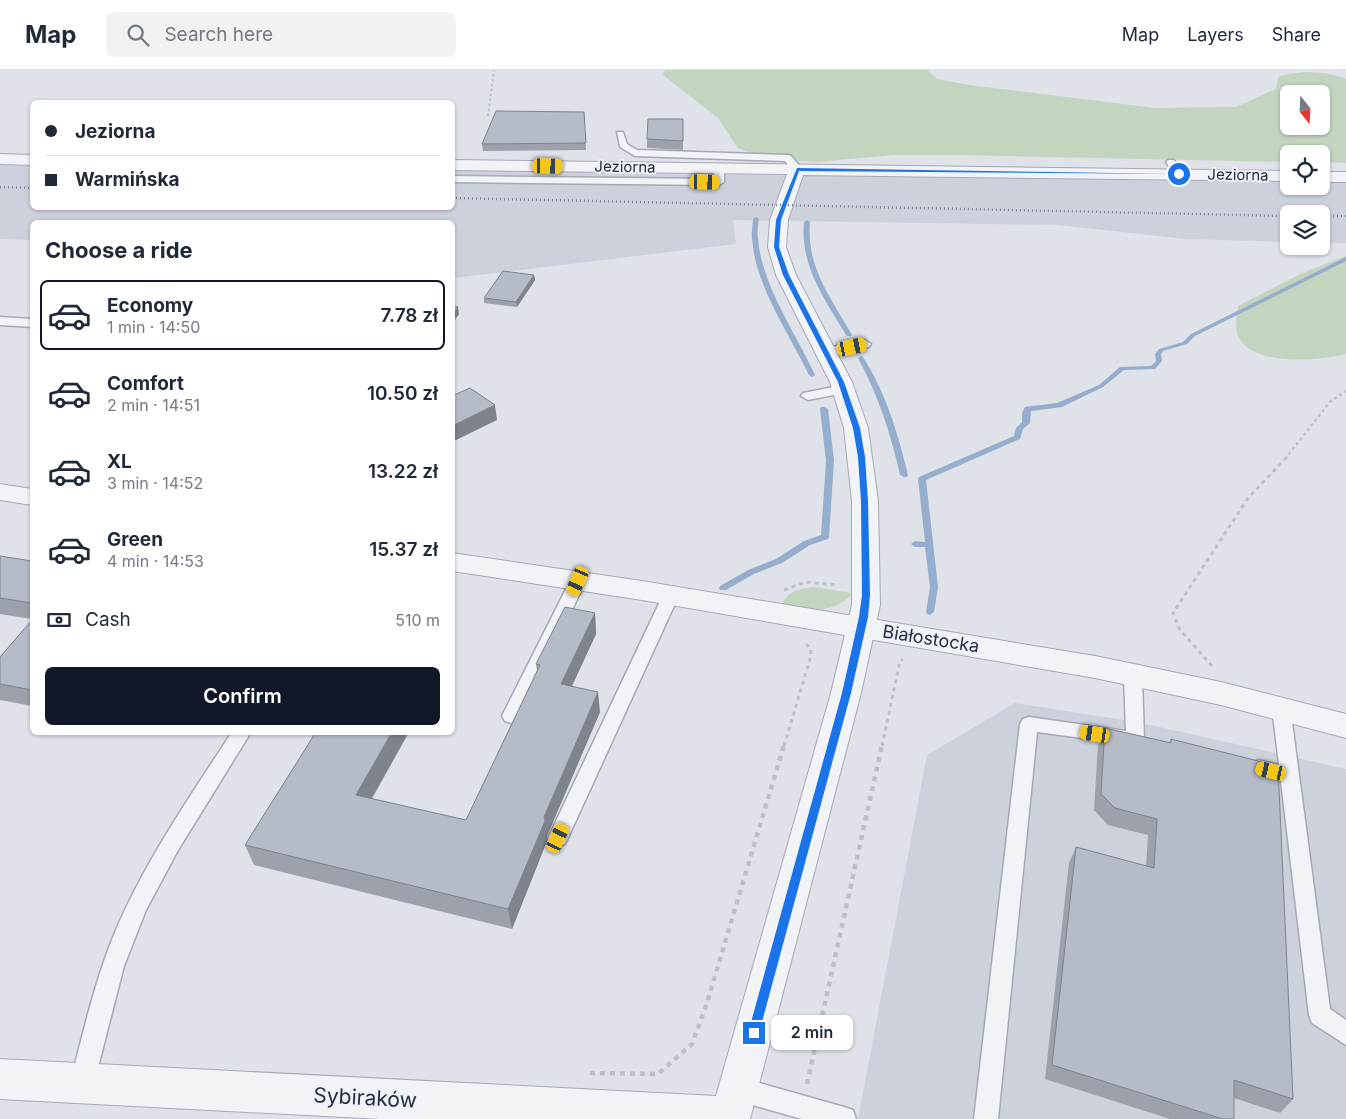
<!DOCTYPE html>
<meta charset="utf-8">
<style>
body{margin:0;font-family:Inter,sans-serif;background:#f2f2f3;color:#1f2937;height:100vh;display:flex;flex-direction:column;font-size:19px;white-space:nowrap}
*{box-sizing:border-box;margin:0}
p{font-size:16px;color:#747a83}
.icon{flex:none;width:28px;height:28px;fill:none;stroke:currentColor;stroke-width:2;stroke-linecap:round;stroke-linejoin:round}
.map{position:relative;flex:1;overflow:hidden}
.details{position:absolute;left:30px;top:150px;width:425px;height:515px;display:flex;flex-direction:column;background:#fff;border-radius:8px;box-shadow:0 1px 4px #0004}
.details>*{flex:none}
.hud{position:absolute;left:30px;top:30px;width:425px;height:110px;border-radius:8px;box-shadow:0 1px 4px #0004;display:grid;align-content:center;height:110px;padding:0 15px;background:#fff}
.needle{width:32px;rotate:162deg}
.buttons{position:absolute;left:1280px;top:15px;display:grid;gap:10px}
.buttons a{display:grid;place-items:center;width:50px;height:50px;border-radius:8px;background:#fff;box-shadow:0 1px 4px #0004;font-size:25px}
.end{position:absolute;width:22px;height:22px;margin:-11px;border:6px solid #1a73e8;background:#fff;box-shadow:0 0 0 2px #fff}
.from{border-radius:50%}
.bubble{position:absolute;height:35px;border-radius:8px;background:#fff;box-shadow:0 1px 4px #0004;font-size:16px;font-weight:600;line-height:35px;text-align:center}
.car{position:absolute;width:15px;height:30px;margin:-15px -8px;border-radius:6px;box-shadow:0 0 4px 1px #0007;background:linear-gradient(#f5c518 24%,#345 0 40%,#f5c518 0 76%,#345 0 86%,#f5c518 0)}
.hud b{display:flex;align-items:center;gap:18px;height:48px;font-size:19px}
.hud b+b{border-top:1px solid #e0e1e3}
.hud i{width:12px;height:12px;background:#1f2937}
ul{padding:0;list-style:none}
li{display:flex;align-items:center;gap:15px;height:70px;margin:0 10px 8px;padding:0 5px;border:2px solid transparent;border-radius:8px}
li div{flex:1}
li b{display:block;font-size:19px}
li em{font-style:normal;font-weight:600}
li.selected{border-color:#111827}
li>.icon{width:45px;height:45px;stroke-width:1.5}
h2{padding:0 15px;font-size:22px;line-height:60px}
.pay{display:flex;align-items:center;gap:12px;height:55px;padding:0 15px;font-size:19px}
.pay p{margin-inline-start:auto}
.button{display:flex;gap:10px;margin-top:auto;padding:10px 15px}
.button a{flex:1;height:58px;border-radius:8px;background:#111827;color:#fff;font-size:20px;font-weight:600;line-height:58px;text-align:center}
header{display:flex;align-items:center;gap:30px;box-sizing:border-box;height:70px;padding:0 25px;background:#fff;border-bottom:1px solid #e0e1e3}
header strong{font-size:24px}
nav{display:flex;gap:28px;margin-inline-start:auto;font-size:18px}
.search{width:350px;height:45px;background:#f2f2f3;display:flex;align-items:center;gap:12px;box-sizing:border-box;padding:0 18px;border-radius:8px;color:#747a83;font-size:19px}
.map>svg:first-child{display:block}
</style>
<header>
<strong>Map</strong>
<div class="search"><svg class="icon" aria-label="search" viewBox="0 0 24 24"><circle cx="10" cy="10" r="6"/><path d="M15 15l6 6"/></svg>Search here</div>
<nav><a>Map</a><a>Layers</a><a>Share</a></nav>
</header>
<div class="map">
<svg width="1346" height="1049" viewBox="0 0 1346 1049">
<rect width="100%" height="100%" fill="#dfe2e9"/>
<g fill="#ccd1dc">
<path d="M0,95l32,1v42h420l1,-37 836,11v4h32v-4l25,1v60h-25v-29h-32v28l-103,-3 -129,-14 -324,-5 3,24 -283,34 -1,-56h-420v18l-32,-1z"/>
<path d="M1015,633l122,19 209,47v350h-488l69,-364z"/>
</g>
<g fill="#c3d4bf" fill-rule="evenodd">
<path d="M665,0h263l9,9 32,6 186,23 81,-1 40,-18 2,-12c22,-7 46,-7 68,2v84l-25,-1v-8h-32v8l-328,-7h-68l-76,7 -51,-3 -28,-11 -20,-30 -55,-43zM1289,24h32v32h-32z"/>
<path d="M840,94l331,5 -1,2 -335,-5z"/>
<path d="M1346,186v98c-27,7 -99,13 -109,-21 -2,-8 0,-20 1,-27l62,-32z"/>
<path d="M814,517l38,6c-18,23 -45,16 -70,13 4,-14 18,-18 32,-19z"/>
</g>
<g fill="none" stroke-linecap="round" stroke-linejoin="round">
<g fill="#96aecd" fill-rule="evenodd">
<path d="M756,147l3,2c-1,6 -2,13 -1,20 4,47 38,94 57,136l-1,1 -2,1 -3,-2c-20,-42 -54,-89 -57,-137 -1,-6 1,-13 1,-19z"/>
<path d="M807,150l3,2c-4,45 21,76 42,113l-1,1h-4l-1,-1c-22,-37 -46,-69 -42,-113z"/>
<path d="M1346,187v4l-151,75 -8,8 -24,7 -2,3 1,7 -7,8 -31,1 -21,17 -41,20 -31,4 -1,12 -7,6 -3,10 -94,41 12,107 -4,25 -4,3 -3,-1 -1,-2 4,-25 -5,-40h-10l-4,-3 4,-3 10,1 -7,-63 1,-2 95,-41 2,-8 6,-6v-9l3,-6 32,-4 42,-18 21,-18 31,-1 5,-5 -1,-7 4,-5 24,-7 8,-8z"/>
<path d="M861,286l2,1c23,36 35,77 45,118l-1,2h-3l-4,-2c-9,-41 -22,-80 -42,-117z"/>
<path d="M821,337h3l4,2 6,52 -5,76 -1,2 -18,6 -28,18 -28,11 -28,16h-6l-1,-2 1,-2 28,-16 28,-11 28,-18 17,-6 5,-74 -6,-52z"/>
</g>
<defs>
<g id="service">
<path d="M617,62h6l4,12 10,6 151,5 3,1 11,13 -8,2 -9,-10 -150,-5 -15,-9z"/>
<path d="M1168,90h6l10,14 -1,2h-8l-9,-14z"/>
<path d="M719,95l5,3v14l-5,3 -267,-3v-6l262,3v-11z"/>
<path d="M0,247l32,2v8l-32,-2z"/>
<path d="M865,270l6,4 -2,3 -43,9 -6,-4 2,-3z"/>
<path d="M844,315l7,4 -2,3 -41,8 -7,-4 2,-3z"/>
<path d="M578,505l6,2 2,4 -66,135 -3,5 -6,2 -6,-2 -3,-5 68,-135 2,-4z"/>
<path d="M671,519l6,2 2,4 -111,243 -3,6 -7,2 -7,-2 -3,-6 115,-243 2,-4z"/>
<path d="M1133,598l6,2 3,5 2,65 -2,5 -7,2 -7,-3 -91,-12 -39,387h-24l46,-395 3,-5 6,-2 97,14 -2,-56 3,-5z"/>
<path d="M1281,630l6,2 3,5 40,302 16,11v25l-34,-22 -3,-8 -28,-234 -30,-8 -2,-5 2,-5 7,-3 21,5 -7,-58 3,-5z"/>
<path d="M232,662h19l-74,120 -31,58 -22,56 -30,117 -4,8 -8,4 -8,-4 -4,-8c13,-49 24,-99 43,-146 30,-73 76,-139 119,-205z"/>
<path d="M738,1007l106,30 9,3 3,9h-54l-64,-18 -8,-4 -4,-8 4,-8z"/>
</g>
<g id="minor">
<path d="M0,84l32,1v10l-32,-1z"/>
<path d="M452,90l837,11v10l-486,-6 -15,45 -2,27 10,28 56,107 16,46 10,73 2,104 -19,88 -111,426h-369l-381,-20v-40l716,37 115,-403 21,-88v-104l-8,-73 -14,-46 -54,-107 -8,-28 2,-27 17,-46 -335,-4z"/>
<rect x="1321" y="102" width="25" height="10"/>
</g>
<g id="tertiary">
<path d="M0,414l32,5v16l-32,-5z"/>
<path d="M452,483l190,28 453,75 126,26 125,32v24l-125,-33 -126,-27 -453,-78 -190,-29z"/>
</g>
</defs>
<use href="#service" stroke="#a4a9b4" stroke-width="3"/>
<use href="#minor" stroke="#a4a9b4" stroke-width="2"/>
<use href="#tertiary" stroke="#a4a9b4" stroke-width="2"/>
<path stroke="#bdc0c8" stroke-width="2" stroke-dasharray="2.5 2.5" stroke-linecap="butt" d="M488,46l6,-46"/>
<path stroke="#bdc0c8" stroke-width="2.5" stroke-dasharray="3 3" stroke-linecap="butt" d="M1285,389l45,-57 16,-11"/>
<g stroke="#bdc0c8" stroke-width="3" stroke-dasharray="4 4" stroke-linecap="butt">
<path d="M784,520l21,-8 33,3"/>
<path d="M1212,596l-32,-36 -7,-17 75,-115 38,-40"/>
<path d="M784,676l26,-87 1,-10 -5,-5"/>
<path d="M882,676l18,-85 3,-2"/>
</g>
<g stroke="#bdc0c8" stroke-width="4.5" stroke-dasharray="5 5" stroke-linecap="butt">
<path d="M590,1003l68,1 34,-30 14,-38 78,-261"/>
<path d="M807,1014l75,-339"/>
</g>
<use href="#service" fill="#f2f3f7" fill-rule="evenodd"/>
<use href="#minor" fill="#f2f3f7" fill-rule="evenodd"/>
<use href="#tertiary" fill="#f2f3f7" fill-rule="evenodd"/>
<g stroke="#778094" stroke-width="2.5" stroke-dasharray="1 3" stroke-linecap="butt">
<path d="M0,117l32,1"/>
<path d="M452,128l837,18"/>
<path d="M1321,146h25"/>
</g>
</g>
<g fill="#9ca1ab">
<path d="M584,42l2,38 -103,1 -1,-7z"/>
<path d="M683,49v31l-36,-2v-9z"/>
<path d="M534,205l1,5 -18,27 -33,-4v-5z"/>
<path d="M0,486l32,5v58l-32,-5z"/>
<path d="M595,543l1,21 -24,52 28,26 -53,124v5l-35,88 -258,-64 -9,-20 71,-113h93l-37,67 94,21 71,-149 -1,-7z"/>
<path d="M32,550v86l-32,-6v-43z"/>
<path d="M1105,658l64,15 2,-4 122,360 -13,14 -46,-15v21h-64l-125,-40 24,-216 7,-16 70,19 2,-31 -40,-10 -14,-15 4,-65z"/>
<path d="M170,662h16l-1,3z"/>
</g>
<g fill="#7f838b">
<path d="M534,205l1,5 -18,27 -1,-5z"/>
<path d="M458,237l1,7 -7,10v-9z"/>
<path d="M495,335l2,15 -45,22v-16z"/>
<path d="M595,543l1,21 -33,71 -2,-21z"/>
<path d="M598,622l2,20 -53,124v5l-35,88 -4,-20 36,-92z"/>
<path d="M392,662h17l-47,83 -6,-20z"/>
</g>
<g fill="#b5bbc7" stroke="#7f838b">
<path d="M496,41l88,1 2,31 -104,1z"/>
<path d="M648,49h35v22l-36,-2z"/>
<path d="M503,201l31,4 -18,27 -32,-4z"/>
<path d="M452,236l6,1 -6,8z"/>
<path d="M470,318l25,17 -43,21v-30z"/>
<path d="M0,486l32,5v42l-32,-5z"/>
<path d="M565,537l30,6 -34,71 37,8 -54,125 1,4 -37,88 -263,-64 71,-113h76l-36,63 110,25 74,-155 -4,-1z"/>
<path d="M32,550v70l-32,-6v-27z"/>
<path d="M1105,658l66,15v-4l107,27 15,333 -59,-19v39h-11l-171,-54 24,-218 78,21 3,-49 -42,-11 -14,-14z"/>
</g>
<path fill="#1a73e8" d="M797,98l384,6 -382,-3 -18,49 -2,27 10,28 55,107 16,46 5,29 3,44 2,94 -2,22 -17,76 -92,340 -5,6 -6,-6 94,-340 17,-76 3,-22 -1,-94 -3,-44 -5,-29 -15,-46 -55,-107 -9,-28 2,-27z"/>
<g text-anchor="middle" stroke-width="4" stroke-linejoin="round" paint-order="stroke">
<g font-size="15" fill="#262f42" stroke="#eef1f7">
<text transform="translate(625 97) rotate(1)" y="5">Jeziorna</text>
<text transform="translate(1238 105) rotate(1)" y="5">Jeziorna</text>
</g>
<g font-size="18" fill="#262f42" stroke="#eef1f7">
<text transform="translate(931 569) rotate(9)" y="6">Białostocka</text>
</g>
<g font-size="21" fill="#262f42" stroke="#eef1f7">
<text transform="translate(365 1028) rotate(3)" y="7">Sybiraków</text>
</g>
</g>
</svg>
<div class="buttons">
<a><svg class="needle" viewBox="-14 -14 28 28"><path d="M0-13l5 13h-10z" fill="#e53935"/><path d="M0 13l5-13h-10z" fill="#747a83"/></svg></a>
<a><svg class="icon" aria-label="locate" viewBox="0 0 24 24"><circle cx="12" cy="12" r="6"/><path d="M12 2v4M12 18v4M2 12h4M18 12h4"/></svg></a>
<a><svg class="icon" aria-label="layers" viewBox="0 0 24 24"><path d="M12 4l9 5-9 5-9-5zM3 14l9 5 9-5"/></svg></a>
</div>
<i class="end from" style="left:1179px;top:104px"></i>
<i class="end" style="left:754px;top:963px"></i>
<div class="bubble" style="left:771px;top:945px;width:82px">2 min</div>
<i class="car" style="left:548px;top:96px;rotate:91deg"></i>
<i class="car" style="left:705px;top:112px;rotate:91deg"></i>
<i class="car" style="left:852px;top:277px;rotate:78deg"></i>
<i class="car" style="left:578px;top:511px;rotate:204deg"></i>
<i class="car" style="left:1095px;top:664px;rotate:279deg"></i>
<i class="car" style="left:1271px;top:701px;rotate:283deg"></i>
<i class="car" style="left:558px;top:768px;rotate:25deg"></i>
<div class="hud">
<b><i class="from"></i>Jeziorna</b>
<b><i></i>Warmińska</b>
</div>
<section class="details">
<h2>Choose a ride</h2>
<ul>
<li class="selected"><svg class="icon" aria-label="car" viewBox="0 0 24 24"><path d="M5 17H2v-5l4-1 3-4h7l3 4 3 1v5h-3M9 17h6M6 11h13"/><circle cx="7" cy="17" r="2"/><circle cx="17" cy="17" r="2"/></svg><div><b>Economy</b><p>1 min · 14:50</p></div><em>7.78 zł</em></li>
<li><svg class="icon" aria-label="car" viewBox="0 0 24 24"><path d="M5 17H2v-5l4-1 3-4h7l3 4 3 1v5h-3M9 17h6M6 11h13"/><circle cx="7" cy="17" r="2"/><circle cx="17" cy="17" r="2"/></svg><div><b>Comfort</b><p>2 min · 14:51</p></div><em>10.50 zł</em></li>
<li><svg class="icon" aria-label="car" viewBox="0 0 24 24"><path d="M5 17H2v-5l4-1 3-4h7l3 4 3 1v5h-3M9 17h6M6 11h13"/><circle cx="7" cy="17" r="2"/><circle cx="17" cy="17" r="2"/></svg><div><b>XL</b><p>3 min · 14:52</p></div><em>13.22 zł</em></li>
<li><svg class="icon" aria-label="car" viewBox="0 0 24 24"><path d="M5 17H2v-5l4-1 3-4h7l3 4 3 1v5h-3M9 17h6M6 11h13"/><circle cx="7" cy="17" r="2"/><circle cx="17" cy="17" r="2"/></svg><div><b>Green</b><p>4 min · 14:53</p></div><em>15.37 zł</em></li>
</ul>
<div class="pay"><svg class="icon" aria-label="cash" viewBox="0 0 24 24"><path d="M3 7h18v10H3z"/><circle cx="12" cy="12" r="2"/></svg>Cash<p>510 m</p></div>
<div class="button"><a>Confirm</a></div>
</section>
</div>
